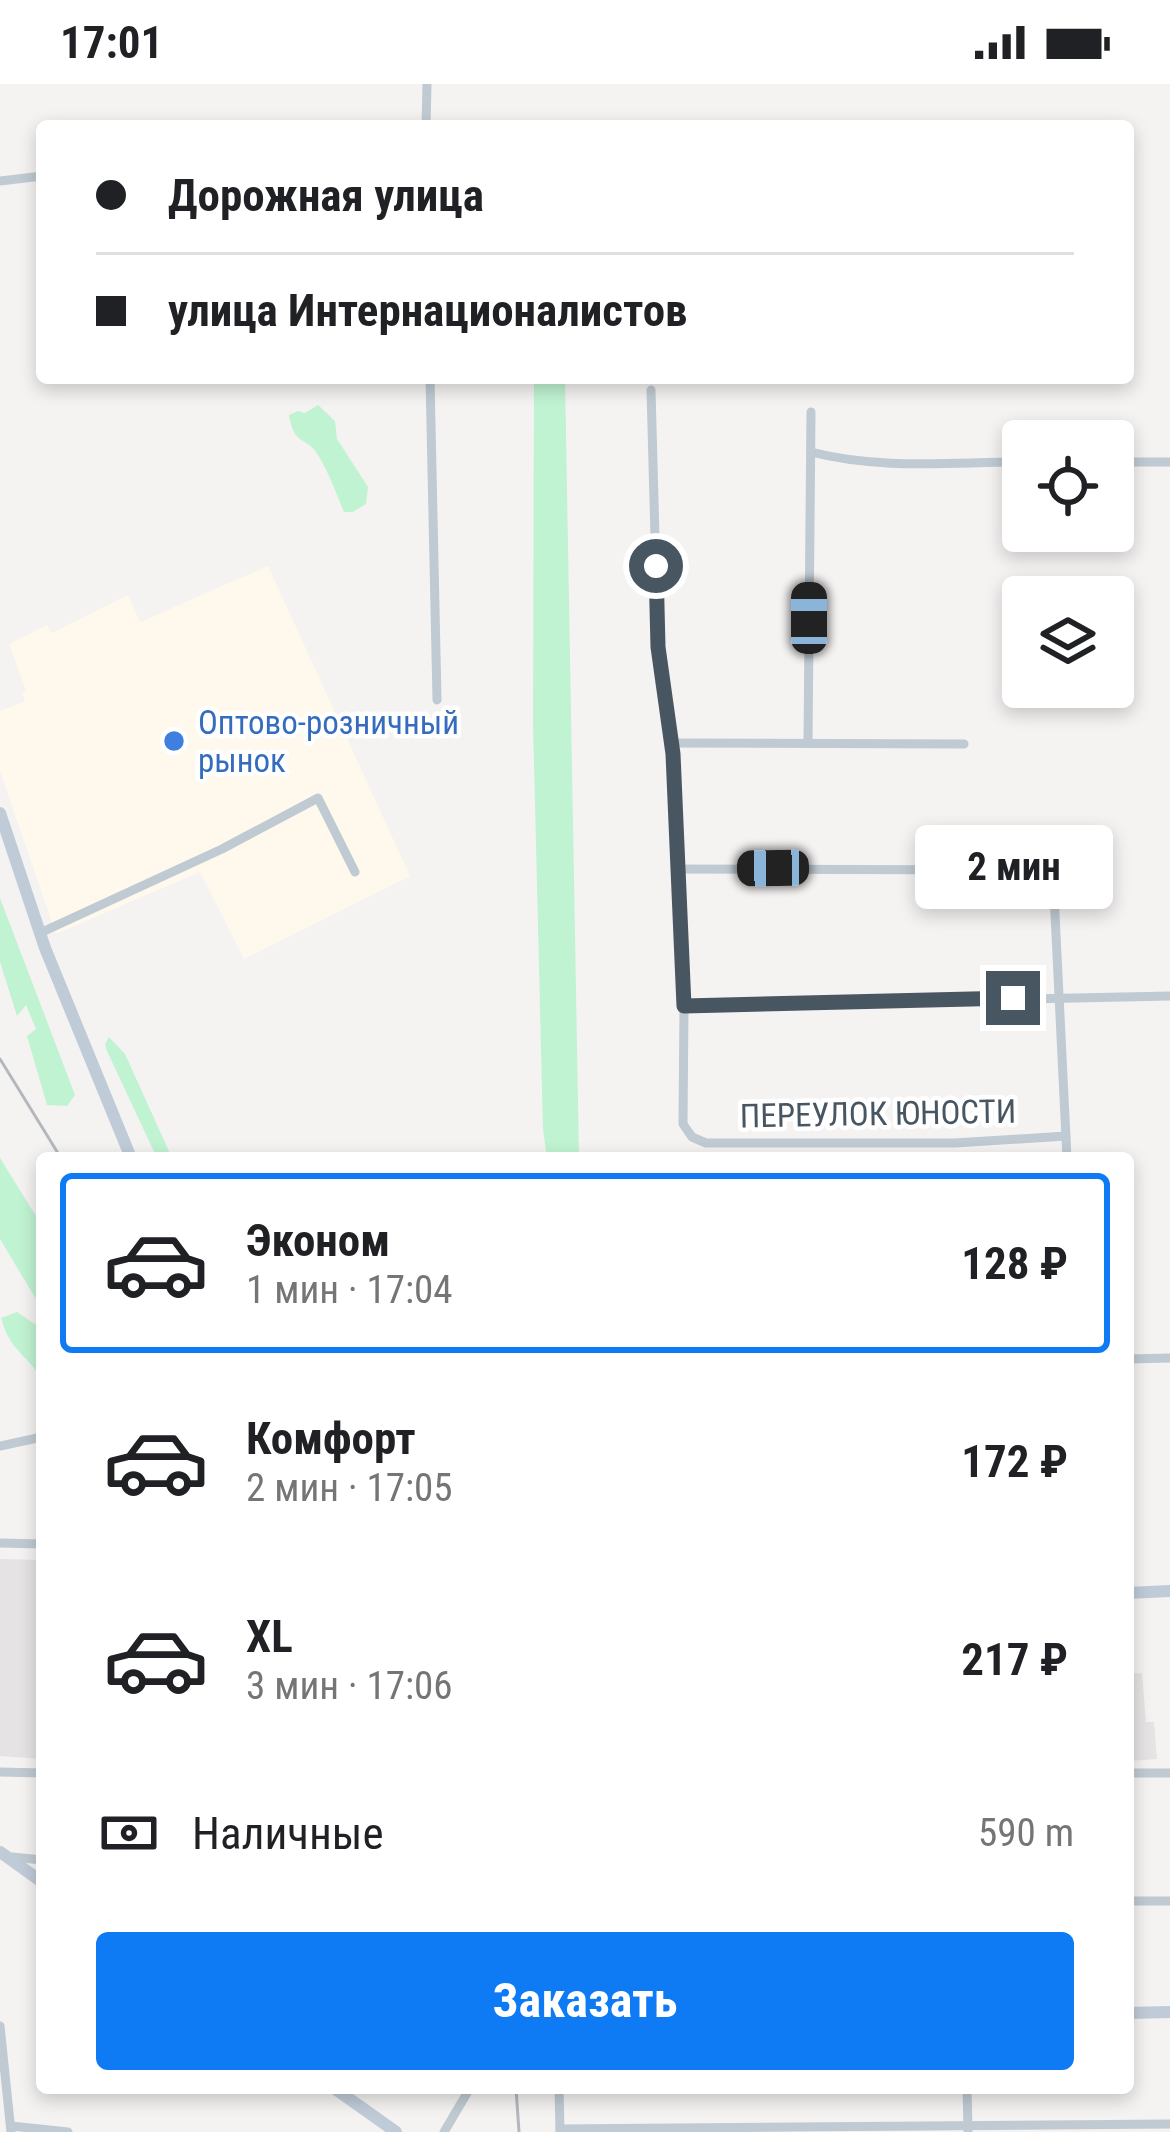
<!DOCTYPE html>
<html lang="ru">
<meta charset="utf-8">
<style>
body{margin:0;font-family:"Roboto Condensed",sans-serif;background:#f6f6f6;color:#202124;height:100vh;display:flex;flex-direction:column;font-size:45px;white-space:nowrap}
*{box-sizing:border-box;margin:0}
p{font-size:39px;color:#757577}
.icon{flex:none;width:66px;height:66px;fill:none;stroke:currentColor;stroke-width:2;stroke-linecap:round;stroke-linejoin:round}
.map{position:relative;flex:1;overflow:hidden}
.drawer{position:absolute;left:36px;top:1068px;width:1098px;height:942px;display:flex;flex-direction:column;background:#fff;border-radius:12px;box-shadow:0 6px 18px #0003}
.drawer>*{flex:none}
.banner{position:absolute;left:36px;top:36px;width:1098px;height:264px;border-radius:12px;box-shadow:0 6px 18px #0003;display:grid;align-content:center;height:264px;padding:0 60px;background:#fff}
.buttons{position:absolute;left:1002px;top:336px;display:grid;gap:24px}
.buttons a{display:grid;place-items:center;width:132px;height:132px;border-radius:12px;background:#fff;box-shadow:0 6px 18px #0003;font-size:60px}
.end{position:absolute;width:54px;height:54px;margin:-27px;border:15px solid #485662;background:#fff;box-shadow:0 0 0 6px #fff}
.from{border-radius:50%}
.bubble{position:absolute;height:84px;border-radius:12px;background:#fff;box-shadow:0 6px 18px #0003;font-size:39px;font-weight:700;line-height:84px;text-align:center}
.car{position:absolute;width:36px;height:72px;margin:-36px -18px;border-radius:15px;box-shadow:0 0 9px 3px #0007;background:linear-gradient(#222 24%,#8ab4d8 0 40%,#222 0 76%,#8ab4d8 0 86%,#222 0)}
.banner b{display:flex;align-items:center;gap:42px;height:114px;font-size:45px}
.banner b+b{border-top:3px solid #e0e0e0}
.banner i{width:30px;height:30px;background:#202124}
ul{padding:21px 0 0;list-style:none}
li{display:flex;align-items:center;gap:36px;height:180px;margin:0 24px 18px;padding:0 36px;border:6px solid transparent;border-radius:12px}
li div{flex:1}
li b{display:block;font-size:45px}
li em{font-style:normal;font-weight:700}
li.active{border-color:#0e7af3}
li>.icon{width:108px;height:108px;stroke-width:1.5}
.pay{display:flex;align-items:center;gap:30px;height:132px;padding:0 60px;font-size:45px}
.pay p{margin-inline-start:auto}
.primary-button{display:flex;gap:24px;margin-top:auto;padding:24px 60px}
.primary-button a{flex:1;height:138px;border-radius:12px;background:#0e7af3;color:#fff;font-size:48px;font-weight:700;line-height:138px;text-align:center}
.status{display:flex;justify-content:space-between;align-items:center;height:84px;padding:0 60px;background:#fff;direction:ltr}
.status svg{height:33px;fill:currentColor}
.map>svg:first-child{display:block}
</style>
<div class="status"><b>17:01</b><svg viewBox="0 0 49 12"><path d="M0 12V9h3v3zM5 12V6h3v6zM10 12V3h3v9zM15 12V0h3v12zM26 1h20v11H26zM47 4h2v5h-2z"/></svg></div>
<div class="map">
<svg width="1170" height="2048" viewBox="0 0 1170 2048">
<rect width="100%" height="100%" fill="#f5f2f2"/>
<path fill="#fef8ed" d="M268,482l142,310 -166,83 -44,-87 -144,62 -56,-163v-60l25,-10 -3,-8 4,-2 -17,-47 38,-19 5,8 76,-38 12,27z"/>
<g fill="#e6e3e4">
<path d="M0,1475l42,1v199l-42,-3z"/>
<path d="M1142,1589l4,49h8l3,37 -29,2v-87z"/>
</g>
<g fill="#c0f3d2">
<path d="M534,294h31l14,780h-32l-4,-29 -10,-405z"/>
<path d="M318,321l17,16 2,18 31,48 -2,17 -13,8h-9c-8,-19 -15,-39 -26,-57 -11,-19 -24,-8 -29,-40l9,-4 7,2z"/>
<path d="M0,814l75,197 -8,11 -20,-1 -20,-69 9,-7 -10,-24 -9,11 -17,-54z"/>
<path d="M109,953l16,17 47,104h-15l-50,-107 -2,-7z"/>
<path d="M0,1074l42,68v83l-42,-70z"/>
<path d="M17,1228l25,17v52c-14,-28 -31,-27 -41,-63z"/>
</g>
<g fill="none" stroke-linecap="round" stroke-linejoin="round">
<g stroke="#bfcad2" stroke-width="9">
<path d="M262,42h53"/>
<path d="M426,42l1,-42"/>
<path d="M0,97l42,-5"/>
<path d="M430,294l7,322"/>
<path d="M651,306l7,257 15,107 11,252 -1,118 9,13 14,6h249l111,-7"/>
<path d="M811,368c70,18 139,10 212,10"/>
<path d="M1113,378h57"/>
<path d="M671,659l293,1"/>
<path d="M808,659l3,-331"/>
<path d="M678,785l371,1 5,24 13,264"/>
<path d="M40,849l182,-84 96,-51 37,74"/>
<path d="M684,922l486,-10"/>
<path d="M1128,1275l42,-1"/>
<path d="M0,1362l42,-9"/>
<path d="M0,1459l42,1"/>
<path d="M0,1688l42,1"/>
<path d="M1128,1689h42"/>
<path d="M12,1773l30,3"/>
<path d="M1128,1817h42"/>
<path d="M0,1942l11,106"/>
<path d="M559,2004l1,44"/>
<path d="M967,2004l1,43"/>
<path d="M11,2042l57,6"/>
<path d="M560,2045l610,-5"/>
<path d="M444,2048l26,-44"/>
</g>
<g stroke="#bfcbd7" stroke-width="12">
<path d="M0,729l45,135 86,210"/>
<path d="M1128,1509l42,-2"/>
<path d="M0,1768l42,30"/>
<path d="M1128,1929l42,-1"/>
<path d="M334,2004l62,44"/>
</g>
<g stroke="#b4b8bd" stroke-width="3">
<path d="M0,975l61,99"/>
<path d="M516,2004l3,44"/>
</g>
</g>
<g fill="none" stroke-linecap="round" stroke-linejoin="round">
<path stroke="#485662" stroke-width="15" d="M656,482l2,81 15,107 11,252 329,-8"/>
</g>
<circle fill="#3f7fe0" stroke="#fff" stroke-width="4.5" cx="174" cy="657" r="12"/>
<g text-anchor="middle" stroke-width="9" stroke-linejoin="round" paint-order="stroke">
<g font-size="33" fill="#366cbe" stroke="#fff" text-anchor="start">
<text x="198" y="650">Оптово-розничный<tspan x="198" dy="38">рынок</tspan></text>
</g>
<g font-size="33" fill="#485662" stroke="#fff">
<text transform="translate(878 1029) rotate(-1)" y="12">ПЕРЕУЛОК ЮНОСТИ</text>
</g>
</g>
</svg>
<div class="buttons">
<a><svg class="icon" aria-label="locate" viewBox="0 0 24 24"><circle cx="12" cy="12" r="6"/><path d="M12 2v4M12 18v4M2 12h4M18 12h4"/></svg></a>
<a><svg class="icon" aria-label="layers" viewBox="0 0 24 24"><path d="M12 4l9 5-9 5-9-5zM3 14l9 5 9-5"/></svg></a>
</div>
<i class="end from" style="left:656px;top:482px"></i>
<i class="end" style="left:1013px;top:914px"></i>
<div class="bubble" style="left:915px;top:741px;width:198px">2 мин</div>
<i class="car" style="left:809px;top:534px;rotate:0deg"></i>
<i class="car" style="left:773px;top:784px;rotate:269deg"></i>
<div class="banner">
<b><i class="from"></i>Дорожная улица</b>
<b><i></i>улица Интернационалистов</b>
</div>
<section class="drawer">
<ul>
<li class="active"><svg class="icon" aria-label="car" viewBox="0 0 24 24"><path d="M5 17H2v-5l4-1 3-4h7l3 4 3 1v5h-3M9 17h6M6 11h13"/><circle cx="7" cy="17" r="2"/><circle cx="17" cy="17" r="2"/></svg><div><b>Эконом</b><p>1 мин · 17:04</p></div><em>128 ₽</em></li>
<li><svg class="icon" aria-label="car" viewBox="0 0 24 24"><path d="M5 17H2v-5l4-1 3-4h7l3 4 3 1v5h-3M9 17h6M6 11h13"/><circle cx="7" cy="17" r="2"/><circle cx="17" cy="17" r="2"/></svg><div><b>Комфорт</b><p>2 мин · 17:05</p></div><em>172 ₽</em></li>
<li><svg class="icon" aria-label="car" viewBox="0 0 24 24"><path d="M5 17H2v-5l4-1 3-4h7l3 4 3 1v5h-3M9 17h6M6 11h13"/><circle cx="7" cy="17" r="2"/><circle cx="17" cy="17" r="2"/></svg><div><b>XL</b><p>3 мин · 17:06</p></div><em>217 ₽</em></li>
</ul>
<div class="pay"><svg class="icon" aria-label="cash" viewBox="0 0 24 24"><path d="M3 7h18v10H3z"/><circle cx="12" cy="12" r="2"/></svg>Наличные<p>590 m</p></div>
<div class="primary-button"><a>Заказать</a></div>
</section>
</div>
